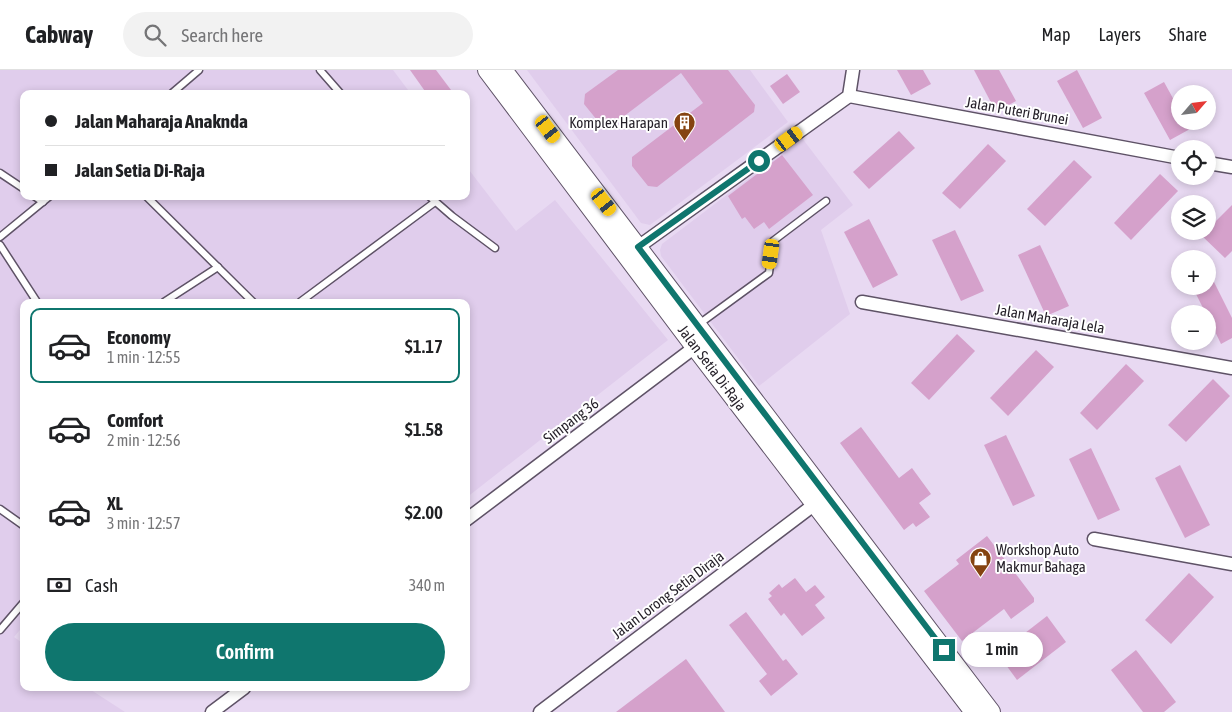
<!DOCTYPE html>
<meta charset="utf-8">
<style>
body{margin:0;font-family:"Asap Condensed",sans-serif;background:#f2f2f2;color:#202124;height:100vh;display:flex;flex-direction:column;font-size:19px;white-space:nowrap}
*{box-sizing:border-box;margin:0}
p{font-size:16px;color:#757577}
.icon{flex:none;width:28px;height:28px;fill:none;stroke:currentColor;stroke-width:2;stroke-linecap:round;stroke-linejoin:round}
.map{position:relative;flex:1;overflow:hidden}
.sheet{position:absolute;left:20px;top:229px;width:450px;height:392px;display:flex;flex-direction:column;background:#fff;border-radius:10px;box-shadow:0 2px 8px #0003}
.sheet>*{flex:none}
.guide{position:absolute;left:20px;top:20px;width:450px;height:110px;border-radius:10px;box-shadow:0 2px 8px #0003;display:grid;align-content:center;height:110px;padding:0 25px;background:#fff}
.needle{width:32px;rotate:62deg}
.tools{position:absolute;left:1171px;top:15px;display:grid;gap:10px}
.tools a{display:grid;place-items:center;width:45px;height:45px;border-radius:50%;background:#fff;box-shadow:0 2px 8px #0003;font-size:25px}
.end{position:absolute;width:22px;height:22px;margin:-11px;border:6px solid #0f766e;background:#fff;box-shadow:0 0 0 2px #fff}
.from{border-radius:50%}
.bubble{position:absolute;height:35px;border-radius:18px;background:#fff;box-shadow:0 2px 8px #0003;font-size:16px;font-weight:600;line-height:35px;text-align:center}
.car{position:absolute;width:15px;height:30px;margin:-15px -8px;border-radius:6px;box-shadow:0 0 4px 1px #0007;background:linear-gradient(#f5c518 24%,#345 0 40%,#f5c518 0 76%,#345 0 86%,#f5c518 0)}
.guide b{display:flex;align-items:center;gap:18px;height:48px;font-size:19px}
.guide b+b{border-top:1px solid #e0e0e0}
.guide i{width:12px;height:12px;background:#202124}
ul{padding:9px 0 0;list-style:none}
li{display:flex;align-items:center;gap:15px;height:75px;margin:0 10px 8px;padding:0 15px;border:2px solid transparent;border-radius:10px}
li div{flex:1}
li b{display:block;font-size:19px}
li em{font-style:normal;font-weight:600}
li.current{border-color:#0f766e}
li>.icon{width:45px;height:45px;stroke-width:1.5}
.pay{display:flex;align-items:center;gap:12px;height:55px;padding:0 25px;font-size:19px}
.pay p{margin-inline-start:auto}
.primary-button{display:flex;gap:10px;margin-top:auto;padding:10px 25px}
.primary-button a{flex:1;height:58px;border-radius:30px;background:#0f766e;color:#fff;font-size:20px;font-weight:600;line-height:58px;text-align:center}
header{display:flex;align-items:center;gap:30px;box-sizing:border-box;height:70px;padding:0 25px;background:#fff;border-bottom:1px solid #e0e0e0}
header strong{font-size:24px}
nav{display:flex;gap:28px;margin-inline-start:auto;font-size:18px}
.search{width:350px;height:45px;background:#f2f2f2;display:flex;align-items:center;gap:12px;box-sizing:border-box;padding:0 18px;border-radius:28px;color:#757577;font-size:19px}
.map>svg:first-child{display:block}
</style>
<header>
<strong>Cabway</strong>
<div class="search"><svg class="icon" aria-label="search" viewBox="0 0 24 24"><circle cx="10" cy="10" r="6"/><path d="M15 15l6 6"/></svg>Search here</div>
<nav><a>Map</a><a>Layers</a><a>Share</a></nav>
</header>
<div class="map">
<svg width="1232" height="642" viewBox="0 0 1232 642">
<rect width="100%" height="100%" fill="#e8d9f2"/>
<g fill="#e0cdec">
<path d="M0,0h393l18,24h-387v102h442v-30l50,65 39,-31 113,140 -202,158v-196h-442v323l-10,12 10,7v44h64l37,24h-125z"/>
<path d="M527,0h223l38,52 -138,103 -9,-2z"/>
<path d="M802,68l51,67 -32,25 29,84 -91,72 -98,-130 -1,-6 2,-6z"/>
</g>
<g fill="#d5a1cb">
<path d="M410,0h26l18,24h-27z"/>
<path d="M618,0h110l27,35 -1,7 -97,75 -9,-1 -16,-20v-9l71,-54 -22,-30 -70,53 -10,-1 -17,-21 1,-10z"/>
<path d="M897,0h26l8,14 -20,11z"/>
<path d="M974,0h25l17,31 -20,11z"/>
<path d="M1077,0l25,48 -19,10 -26,-47z"/>
<path d="M787,4l13,18 -17,12 -13,-18z"/>
<path d="M1164,12l16,29v10h5l5,8 -20,11 -26,-47z"/>
<path d="M899,61l16,17 -46,41 -16,-17z"/>
<path d="M988,74l18,17 -46,48 -18,-16z"/>
<path d="M782,85l31,40 -44,34 -5,-7 -10,7 -9,-12 -3,2 -14,-23z"/>
<path d="M1074,90l18,17 -47,49 -18,-17z"/>
<path d="M1160,104l18,17 -47,49 -17,-17z"/>
<path d="M1232,135v46l-7,7 -24,-23 7,-4v-2z"/>
<path d="M869,149l29,56 -25,13 -29,-56z"/>
<path d="M955,160l29,61 -23,10 -29,-61z"/>
<path d="M1040,175l29,61 -23,10 -28,-61z"/>
<path d="M1208,200l24,48v20l-11,6 -13,-27v-3h-2l-14,-28h16z"/>
<path d="M957,264l18,17 -46,49 -18,-17z"/>
<path d="M1036,280l18,17 -46,49 -18,-18z"/>
<path d="M1126,294l18,17 -47,49 -17,-17z"/>
<path d="M1213,309l17,17 -44,46 -18,-17z"/>
<path d="M861,357l38,51 13,-10 19,26 -12,9 11,14 -14,10 -3,-4 -9,7 -64,-87z"/>
<path d="M1006,365l29,61 -22,10 -29,-61z"/>
<path d="M1091,378l29,62 -22,10 -29,-61z"/>
<path d="M1180,395l30,60 -25,13 -30,-60z"/>
<path d="M987,466l47,62v4l-23,17 -7,-10 -42,32 -38,-50 35,-27 -3,-4z"/>
<path d="M1189,503l25,24 -43,47 -26,-24z"/>
<path d="M795,508l11,14 9,-7 10,12 -10,8 10,13 -23,18 -18,-23 -3,3 -13,-17 4,-3 -3,-3 10,-9 3,4z"/>
<path d="M746,542l37,49 3,-2 12,15 -27,22 -12,-15 8,-7 -38,-49z"/>
<path d="M1047,546l19,26 -49,38 -19,-26z"/>
<path d="M1136,580l40,52 -12,10h-21l-32,-42z"/>
<path d="M686,589l39,53h-109z"/>
</g>
<g fill="none" stroke-linecap="round" stroke-linejoin="round">
<defs>
<g id="service">
<path d="M320,0l21,24"/>
<path d="M171,24l28,-24"/>
<path d="M0,103l24,16"/>
<path d="M34,126l9,6"/>
<path d="M146,126l107,106"/>
<path d="M429,126l23,20 43,32"/>
<path d="M0,167l50,-41"/>
<path d="M0,175l37,57"/>
<path d="M164,232l54,-35"/>
<path d="M300,232l135,-100"/>
<path d="M699,254l70,-51 4,-32 53,-40"/>
<path d="M0,439l24,17"/>
<path d="M0,560l24,-28"/>
</g>
<g id="minor">
<path d="M849,26l331,62"/>
<path d="M1208,93l24,4"/>
<path d="M638,177l211,-151 4,-26"/>
<path d="M862,232l370,66"/>
<path d="M466,450l229,-173"/>
<path d="M1094,469l138,25"/>
<path d="M212,642l32,-24"/>
<path d="M540,642l275,-208"/>
</g>
<g id="secondary">
<path d="M487,0l208,277 279,365"/>
<path d="M503,0l488,642"/>
</g>
</defs>
<use href="#service" stroke="#5e5266" stroke-width="9"/>
<use href="#minor" stroke="#5e5266" stroke-width="15"/>
<use href="#secondary" stroke="#5e5266" stroke-width="20"/>
<use href="#service" stroke="#fff" stroke-width="6"/>
<use href="#minor" stroke="#fff" stroke-width="12"/>
<use href="#secondary" stroke="#fff" stroke-width="18"/>
</g>
<g fill="none" stroke-linecap="round" stroke-linejoin="round">
<path stroke="#0f766e" stroke-width="6" d="M759,91l-121,86 306,403"/>
</g>
<defs>
<symbol id="building-pin" viewBox="-11 -11 22 30"><path d="M0 17L-7.5 6A9.5 9.5 0 1 1 7.5 6Z" fill="#854310" stroke="#fff"/><path d="M-4-6H4V6H1V3H-1V6H-4ZM-2.5-4.3h1.7v1.8h-1.7ZM.8-4.3h1.7v1.8H.8ZM-2.5-1h1.7V.8h-1.7ZM.8-1h1.7V.8H.8Z" fill="#fff"/></symbol>
<symbol id="shop-pin" viewBox="-11 -11 22 30"><path d="M0 17L-7.5 6A9.5 9.5 0 1 1 7.5 6Z" fill="#854310" stroke="#fff"/><path d="M-5-2.5h2.3a2.7 3.5 0 0 1 5.4 0H5L5.5 6h-11ZM-1.5-2.5h3a1.5 2.3 0 0 0-3 0Z" fill="#fff"/></symbol>
</defs>
<g fill-rule="evenodd">
<use href="#building-pin" x="672" y="40" width="25" height="34"/>
<use href="#shop-pin" x="968" y="476" width="25" height="34"/>
</g>
<g text-anchor="middle" stroke-width="4" stroke-linejoin="round" paint-order="stroke">
<g font-size="15" fill="#241f28" stroke="#fff">
<text transform="translate(1017 41) rotate(10)" y="5">Jalan Puteri Brunei</text>
<text transform="translate(1050 249) rotate(10)" y="5">Jalan Maharaja Lela</text>
<text transform="translate(712 298) rotate(53)" y="5">Jalan Setia Di-Raja</text>
<text transform="translate(571 351) rotate(-37)" y="5">Simpang 36</text>
<text transform="translate(668 525) rotate(-37)" y="5">Jalan Lorong Setia Diraja</text>
</g>
<g font-size="15" fill="#241f28" stroke="#fff" text-anchor="end">
<text x="668" y="58">Komplex Harapan</text>
<text x="996" y="485" text-anchor="start">Workshop Auto<tspan x="996" dy="17">Makmur Bahaga</tspan></text>
</g>
</g>
</svg>
<div class="tools">
<a><svg class="needle" viewBox="-14 -14 28 28"><path d="M0-13l5 13h-10z" fill="#e53935"/><path d="M0 13l5-13h-10z" fill="#757577"/></svg></a>
<a><svg class="icon" aria-label="locate" viewBox="0 0 24 24"><circle cx="12" cy="12" r="6"/><path d="M12 2v4M12 18v4M2 12h4M18 12h4"/></svg></a>
<a><svg class="icon" aria-label="layers" viewBox="0 0 24 24"><path d="M12 4l9 5-9 5-9-5zM3 14l9 5 9-5"/></svg></a>
<a>+</a>
<a>−</a>
</div>
<i class="end from" style="left:759px;top:91px"></i>
<i class="end" style="left:944px;top:580px"></i>
<div class="bubble" style="left:961px;top:562px;width:82px">1 min</div>
<i class="car" style="left:548px;top:59px;rotate:143deg"></i>
<i class="car" style="left:789px;top:69px;rotate:54deg"></i>
<i class="car" style="left:604px;top:132px;rotate:142deg"></i>
<i class="car" style="left:771px;top:184px;rotate:188deg"></i>
<div class="guide">
<b><i class="from"></i>Jalan Maharaja Anaknda</b>
<b><i></i>Jalan Setia Di-Raja</b>
</div>
<section class="sheet">
<ul>
<li class="current"><svg class="icon" aria-label="car" viewBox="0 0 24 24"><path d="M5 17H2v-5l4-1 3-4h7l3 4 3 1v5h-3M9 17h6M6 11h13"/><circle cx="7" cy="17" r="2"/><circle cx="17" cy="17" r="2"/></svg><div><b>Economy</b><p>1 min · 12:55</p></div><em>$1.17</em></li>
<li><svg class="icon" aria-label="car" viewBox="0 0 24 24"><path d="M5 17H2v-5l4-1 3-4h7l3 4 3 1v5h-3M9 17h6M6 11h13"/><circle cx="7" cy="17" r="2"/><circle cx="17" cy="17" r="2"/></svg><div><b>Comfort</b><p>2 min · 12:56</p></div><em>$1.58</em></li>
<li><svg class="icon" aria-label="car" viewBox="0 0 24 24"><path d="M5 17H2v-5l4-1 3-4h7l3 4 3 1v5h-3M9 17h6M6 11h13"/><circle cx="7" cy="17" r="2"/><circle cx="17" cy="17" r="2"/></svg><div><b>XL</b><p>3 min · 12:57</p></div><em>$2.00</em></li>
</ul>
<div class="pay"><svg class="icon" aria-label="cash" viewBox="0 0 24 24"><path d="M3 7h18v10H3z"/><circle cx="12" cy="12" r="2"/></svg>Cash<p>340 m</p></div>
<div class="primary-button"><a>Confirm</a></div>
</section>
</div>
